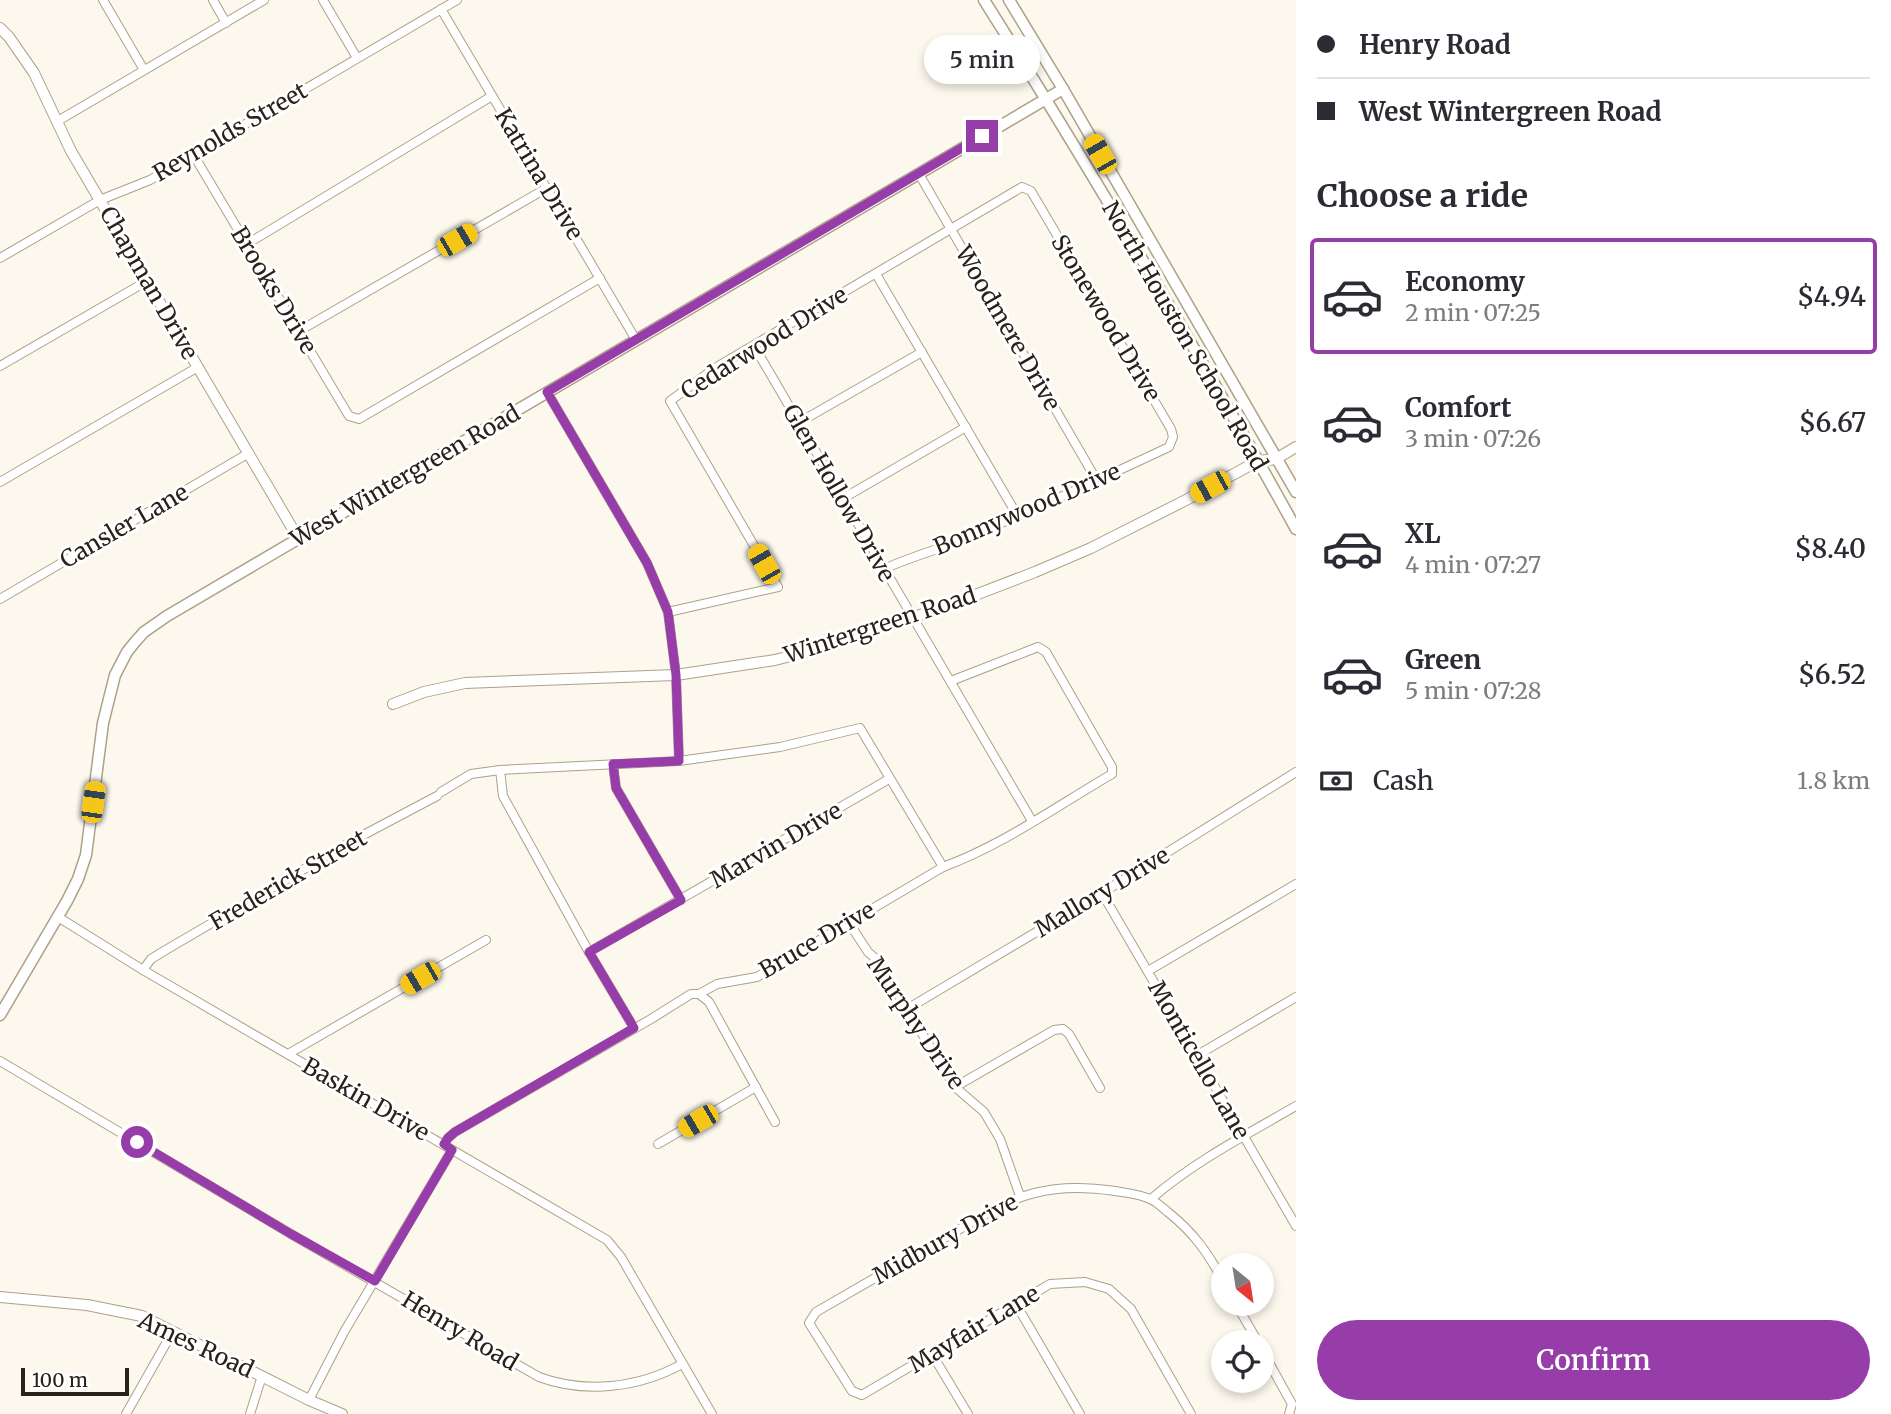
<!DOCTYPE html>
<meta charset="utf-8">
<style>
body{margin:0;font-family:Merriweather,serif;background:#f2f2f3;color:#2b2b33;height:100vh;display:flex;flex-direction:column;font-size:26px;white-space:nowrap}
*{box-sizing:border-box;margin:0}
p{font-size:23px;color:#7c7c81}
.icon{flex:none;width:38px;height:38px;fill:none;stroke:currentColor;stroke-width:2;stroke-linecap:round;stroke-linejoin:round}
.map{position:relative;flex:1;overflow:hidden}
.details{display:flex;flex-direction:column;background:#fff;width:595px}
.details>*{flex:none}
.guide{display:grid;align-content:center;height:154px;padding:0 21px;background:#fff}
.needle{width:46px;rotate:150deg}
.controls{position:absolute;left:1211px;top:1253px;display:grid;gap:14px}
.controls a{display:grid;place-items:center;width:63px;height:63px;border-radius:50%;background:#fff;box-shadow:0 4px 10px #0003;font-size:35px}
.scale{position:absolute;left:21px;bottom:18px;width:108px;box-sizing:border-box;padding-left:7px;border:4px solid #282319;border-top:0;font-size:19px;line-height:24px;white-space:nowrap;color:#282319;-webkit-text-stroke:5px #fff;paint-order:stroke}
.end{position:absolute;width:32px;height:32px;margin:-16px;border:9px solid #963da9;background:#fff;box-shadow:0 0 0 4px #fff}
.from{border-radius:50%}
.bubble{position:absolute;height:49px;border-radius:24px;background:#fff;box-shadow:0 4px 10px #0003;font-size:23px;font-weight:600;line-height:49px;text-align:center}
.car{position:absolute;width:21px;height:42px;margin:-21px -10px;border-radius:9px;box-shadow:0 0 5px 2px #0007;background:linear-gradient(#f5c518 24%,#345 0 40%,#f5c518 0 76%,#345 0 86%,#f5c518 0)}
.guide b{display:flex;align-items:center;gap:24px;height:66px;font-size:26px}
.guide b+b{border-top:2px solid #e1e1e2}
.guide i{width:18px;height:18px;background:#2b2b33}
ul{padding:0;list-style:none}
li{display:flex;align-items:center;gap:21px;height:116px;margin:0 14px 10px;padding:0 7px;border:4px solid transparent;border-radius:7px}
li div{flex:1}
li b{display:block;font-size:26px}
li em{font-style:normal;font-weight:600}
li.active{border-color:#963da9}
li>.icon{width:63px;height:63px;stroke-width:1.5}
h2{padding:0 21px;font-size:32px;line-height:84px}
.pay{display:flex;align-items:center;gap:18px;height:77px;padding:0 21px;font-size:26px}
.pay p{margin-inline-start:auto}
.primary-button{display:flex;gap:14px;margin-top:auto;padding:14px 21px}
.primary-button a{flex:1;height:80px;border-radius:42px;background:#963da9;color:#fff;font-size:28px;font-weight:600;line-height:80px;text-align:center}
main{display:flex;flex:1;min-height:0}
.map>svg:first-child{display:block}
</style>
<main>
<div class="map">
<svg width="1296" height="1414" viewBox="0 0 1296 1414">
<rect width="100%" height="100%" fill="#fdf8ed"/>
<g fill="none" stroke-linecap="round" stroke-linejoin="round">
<defs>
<g id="minor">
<path d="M103,0l41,70"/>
<path d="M213,0l13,23"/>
<path d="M323,0l34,58"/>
<path d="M441,9l195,331"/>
<path d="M56,122l208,-122"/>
<path d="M193,154l156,262 10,3 241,-141"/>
<path d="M919,174l178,307"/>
<path d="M247,244l245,-148"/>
<path d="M0,258l100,-58 50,-20 307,-180"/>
<path d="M876,274l141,241"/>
<path d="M299,331l248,-143"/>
<path d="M754,346l278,475"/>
<path d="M0,366l147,-85"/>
<path d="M547,392l100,171 21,49 8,63 3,86"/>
<path d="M798,423l124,-71"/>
<path d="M0,482l198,-115"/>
<path d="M842,499l124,-72"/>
<path d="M0,599l249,-146"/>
<path d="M668,612l110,-25 -108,-186 45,-33 307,-181 9,4 140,238 2,8 -4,10c-68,32 -136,63 -205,92 -27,11 -54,18 -80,30"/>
<path d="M613,764l3,24 65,112"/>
<path d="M500,770l3,26 86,156 45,76"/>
<path d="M441,792l30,-18 29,-4 179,-9 101,-14 80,-19 83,139"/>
<path d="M1102,893l194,333"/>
<path d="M58,917l85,53 464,270 14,17 91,157"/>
<path d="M849,923l19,29 8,7 79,128 29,25 16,27 20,57"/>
<path d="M589,952l300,-173"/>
<path d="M143,970l8,-11 13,-8 188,-110 85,-45"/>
<path d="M1148,971l148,-87"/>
<path d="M699,994l10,8 66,120"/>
<path d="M907,1009l195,-116 194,-121"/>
<path d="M288,1054l198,-114"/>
<path d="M1196,1056l100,-59"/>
<path d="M0,1061l291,173 248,143c46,17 100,11 143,-13"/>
<path d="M955,1087l99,-57 9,-1 6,5 31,54"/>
<path d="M658,1144l98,-57"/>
<path d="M444,1145l4,-7 7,-6 196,-113 40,-25h8l18,-10 40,-7 186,-110c60,-22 114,-61 169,-93v-7l-66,-115 -8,-5 -87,34"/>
<path d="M1151,1199c44,-38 95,-64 145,-93"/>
<path d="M1016,1304l64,110"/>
<path d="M1236,1304l22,38"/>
<path d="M1262,1350l30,54 -3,10"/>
<path d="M932,1354l36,60"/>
<path d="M309,1400l35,-68 108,-182"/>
<path d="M126,1414l47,-83"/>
<path d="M250,1414l12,-38"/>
<path d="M1191,1414l-60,-105 -22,-20 -24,-7 -35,2 -188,111 -10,-4 -43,-68 7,-11 182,-105c39,-20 74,-22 117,-16 12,2 26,3 37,9 6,3 12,9 17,13 25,20 39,40 54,68"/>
</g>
<g id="tertiary">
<path d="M0,28l9,9 25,36 37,78 227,387"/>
<path d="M393,704l31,-12 41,-9 211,-8 99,-15 47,-12 122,-41 91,-35 56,-24 95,-48 72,-39 18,-2 20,-12"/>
<path d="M0,1297l87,8 55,11 167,84 33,14"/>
</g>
<g id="secondary">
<path d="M984,0c109,173 213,350 312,529"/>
<path d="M1009,0l54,89 233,403"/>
<path d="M0,1015l67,-114 11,-22 8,-24 17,-132 12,-48 12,-23 8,-10 9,-10 23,-16 896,-527"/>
</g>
</defs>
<use href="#minor" stroke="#aea087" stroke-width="10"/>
<use href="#tertiary" stroke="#aea087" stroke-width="12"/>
<use href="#secondary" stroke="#aea087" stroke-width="13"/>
<use href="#minor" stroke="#fff" stroke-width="8"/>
<use href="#tertiary" stroke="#fff" stroke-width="10"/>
<use href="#secondary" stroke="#fff" stroke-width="10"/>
</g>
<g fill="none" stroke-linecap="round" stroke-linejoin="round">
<path stroke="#963da9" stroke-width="9" d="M137,1142l154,92 84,47 77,-131 -8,-6 4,-6 7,-6 179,-104 -45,-76 92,-52 -65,-112 -3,-24 66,-3 -3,-86 -8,-63 -21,-49 -100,-171 435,-256"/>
</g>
<g text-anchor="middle" stroke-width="6" stroke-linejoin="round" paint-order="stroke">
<g font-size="23" fill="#282319" stroke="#fff">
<text transform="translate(230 132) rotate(-30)" y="8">Reynolds Street</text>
<text transform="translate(539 174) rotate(59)" y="8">Katrina Drive</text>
<text transform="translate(149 283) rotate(60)" y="8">Chapman Drive</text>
<text transform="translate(274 290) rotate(59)" y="8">Brooks Drive</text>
<text transform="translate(1106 318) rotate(59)" y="8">Stonewood Drive</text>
<text transform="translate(1008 328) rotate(60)" y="8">Woodmere Drive</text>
<text transform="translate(1185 336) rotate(60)" y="8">North Houston School Road</text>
<text transform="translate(764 343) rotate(-32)" y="8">Cedarwood Drive</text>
<text transform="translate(405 476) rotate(-30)" y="8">West Wintergreen Road</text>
<text transform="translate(839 493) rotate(60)" y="8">Glen Hollow Drive</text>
<text transform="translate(1027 509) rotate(-23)" y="8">Bonnywood Drive</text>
<text transform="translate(124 526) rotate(-30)" y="8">Cansler Lane</text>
<text transform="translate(880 625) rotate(-18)" y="8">Wintergreen Road</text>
<text transform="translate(776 845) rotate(-30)" y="8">Marvin Drive</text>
<text transform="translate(288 880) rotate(-30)" y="8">Frederick Street</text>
<text transform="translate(1102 892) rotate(-31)" y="8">Mallory Drive</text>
<text transform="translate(817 940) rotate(-30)" y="8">Bruce Drive</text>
<text transform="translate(916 1023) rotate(56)" y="8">Murphy Drive</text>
<text transform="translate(1199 1060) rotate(60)" y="8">Monticello Lane</text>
<text transform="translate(366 1099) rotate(30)" y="8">Baskin Drive</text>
<text transform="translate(945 1239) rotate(-29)" y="8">Midbury Drive</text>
<text transform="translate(974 1329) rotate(-31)" y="8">Mayfair Lane</text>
<text transform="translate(460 1331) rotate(31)" y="8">Henry Road</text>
<text transform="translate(196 1345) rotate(25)" y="8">Ames Road</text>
</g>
</g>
</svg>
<div class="controls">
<a><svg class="needle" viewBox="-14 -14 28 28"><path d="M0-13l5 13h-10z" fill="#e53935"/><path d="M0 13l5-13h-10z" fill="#7c7c81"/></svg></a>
<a><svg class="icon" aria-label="locate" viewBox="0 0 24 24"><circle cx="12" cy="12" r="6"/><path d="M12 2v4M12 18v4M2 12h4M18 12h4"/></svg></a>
</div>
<div class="scale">100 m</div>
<i class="end from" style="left:137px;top:1142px"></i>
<i class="end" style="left:982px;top:136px"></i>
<div class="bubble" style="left:924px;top:35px;width:116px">5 min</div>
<i class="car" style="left:1100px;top:154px;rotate:330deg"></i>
<i class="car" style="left:457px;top:240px;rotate:60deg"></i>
<i class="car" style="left:1210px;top:487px;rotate:241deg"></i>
<i class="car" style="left:764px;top:564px;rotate:330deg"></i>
<i class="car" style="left:93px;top:802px;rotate:8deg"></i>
<i class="car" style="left:420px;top:978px;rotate:240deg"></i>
<i class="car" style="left:698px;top:1121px;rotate:240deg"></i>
</div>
<section class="details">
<div class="guide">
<b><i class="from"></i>Henry Road</b>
<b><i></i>West Wintergreen Road</b>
</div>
<h2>Choose a ride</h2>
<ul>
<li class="active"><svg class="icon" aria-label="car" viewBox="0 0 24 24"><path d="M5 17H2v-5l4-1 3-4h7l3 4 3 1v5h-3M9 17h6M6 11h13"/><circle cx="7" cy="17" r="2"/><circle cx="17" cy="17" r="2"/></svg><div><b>Economy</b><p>2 min · 07:25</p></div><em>$4.94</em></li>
<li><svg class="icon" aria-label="car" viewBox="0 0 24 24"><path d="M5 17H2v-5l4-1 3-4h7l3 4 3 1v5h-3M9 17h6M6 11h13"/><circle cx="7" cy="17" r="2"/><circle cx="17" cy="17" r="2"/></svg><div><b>Comfort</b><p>3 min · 07:26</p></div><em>$6.67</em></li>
<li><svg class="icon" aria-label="car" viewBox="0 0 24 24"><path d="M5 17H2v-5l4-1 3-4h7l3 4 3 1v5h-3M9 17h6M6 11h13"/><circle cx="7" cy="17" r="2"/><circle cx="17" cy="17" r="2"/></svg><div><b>XL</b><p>4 min · 07:27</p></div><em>$8.40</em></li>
<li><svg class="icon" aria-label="car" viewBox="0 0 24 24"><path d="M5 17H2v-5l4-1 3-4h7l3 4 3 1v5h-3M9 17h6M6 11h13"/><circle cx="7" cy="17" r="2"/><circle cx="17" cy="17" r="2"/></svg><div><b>Green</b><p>5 min · 07:28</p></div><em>$6.52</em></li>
</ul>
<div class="pay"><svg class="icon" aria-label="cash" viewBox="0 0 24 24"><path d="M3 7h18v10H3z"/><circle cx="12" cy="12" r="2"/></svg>Cash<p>1.8 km</p></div>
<div class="primary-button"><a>Confirm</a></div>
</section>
</main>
